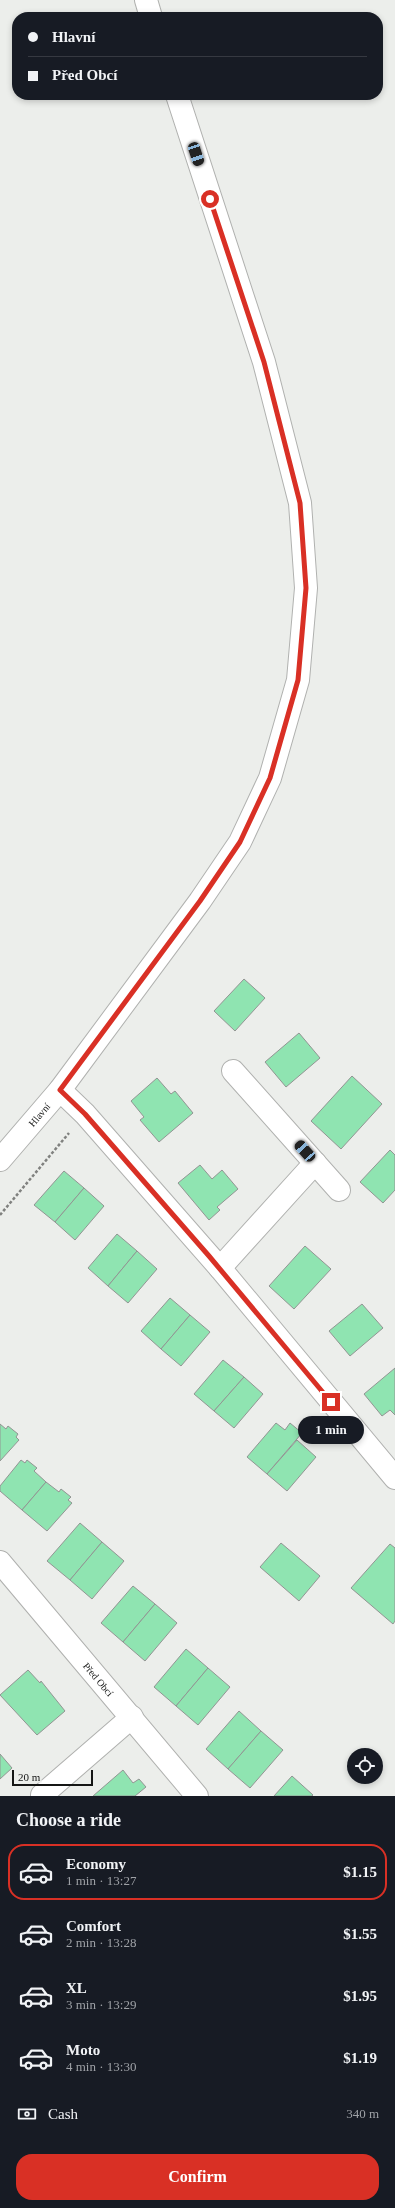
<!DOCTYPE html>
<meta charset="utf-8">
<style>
body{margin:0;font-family:Georgia,serif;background:#20242c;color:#f1f3f6;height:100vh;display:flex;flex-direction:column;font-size:15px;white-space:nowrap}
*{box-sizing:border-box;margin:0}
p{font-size:13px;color:#9ea1a6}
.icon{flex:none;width:22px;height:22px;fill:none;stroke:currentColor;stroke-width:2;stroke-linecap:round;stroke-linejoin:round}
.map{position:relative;height:1796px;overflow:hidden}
.drawer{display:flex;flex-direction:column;background:#171b24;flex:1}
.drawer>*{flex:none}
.banner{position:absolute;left:12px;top:12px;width:371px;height:88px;border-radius:16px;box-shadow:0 2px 6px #0003;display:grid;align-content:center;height:88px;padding:0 16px;background:#171b24}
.buttons{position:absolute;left:347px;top:1748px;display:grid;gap:8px}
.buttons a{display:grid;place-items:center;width:36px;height:36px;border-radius:50%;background:#171b24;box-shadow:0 2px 6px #0003;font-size:20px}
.scale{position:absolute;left:12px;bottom:10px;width:81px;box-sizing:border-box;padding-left:4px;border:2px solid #151615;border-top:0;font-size:11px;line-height:14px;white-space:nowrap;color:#151615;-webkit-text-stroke:3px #eceeeb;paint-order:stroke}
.end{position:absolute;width:18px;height:18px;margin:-9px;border:5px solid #d93025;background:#fff;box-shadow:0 0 0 2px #fff}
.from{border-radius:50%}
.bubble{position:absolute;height:28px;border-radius:14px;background:#171b24;box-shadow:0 2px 6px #0003;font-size:13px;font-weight:700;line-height:28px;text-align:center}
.car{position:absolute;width:12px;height:24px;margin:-12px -6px;border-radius:5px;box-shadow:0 0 3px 1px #0007;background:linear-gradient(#222 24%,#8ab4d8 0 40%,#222 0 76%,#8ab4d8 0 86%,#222 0)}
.banner b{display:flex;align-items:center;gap:14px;height:38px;font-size:15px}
.banner b+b{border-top:1px solid #363941}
.banner i{width:10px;height:10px;background:#f1f3f6}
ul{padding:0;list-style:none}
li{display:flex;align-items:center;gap:12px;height:56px;margin:0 8px 6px;padding:0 8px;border:2px solid transparent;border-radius:16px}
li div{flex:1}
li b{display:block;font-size:15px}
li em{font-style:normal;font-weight:700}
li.on{border-color:#d93025}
li>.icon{width:36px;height:36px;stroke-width:1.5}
h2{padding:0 16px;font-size:18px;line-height:48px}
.pay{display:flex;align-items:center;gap:10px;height:44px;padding:0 16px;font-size:15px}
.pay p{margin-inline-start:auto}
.action{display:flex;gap:8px;margin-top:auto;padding:8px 16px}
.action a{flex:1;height:46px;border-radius:16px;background:#d93025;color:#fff;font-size:16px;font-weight:700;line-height:46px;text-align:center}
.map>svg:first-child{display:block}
</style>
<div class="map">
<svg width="395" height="1796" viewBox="0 0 395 1796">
<rect width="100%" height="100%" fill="#eceeeb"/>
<g fill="#8fe4b1" stroke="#929593">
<path d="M244,979l21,19 -30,33 -21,-20z"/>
<path d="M299,1033l21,25 -34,29 -21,-25z"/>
<path d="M352,1076l30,28 -41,45 -30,-28z"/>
<path d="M157,1078l14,16 4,-3 18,22 -34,29 -19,-22 4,-3 -13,-16z"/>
<path d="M390,1150l5,5v35l-12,13 -23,-21z"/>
<path d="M200,1165l12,14 10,-9 16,19 -21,18 3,3 -11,10 -31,-37z"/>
<path d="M64,1171l20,17 -29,34 -21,-17z"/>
<path d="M84,1188l20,18 -29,34 -20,-18z"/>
<path d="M117,1234l20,17 -29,35 -20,-18z"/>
<path d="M305,1246l26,23 -37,40 -25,-23z"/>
<path d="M137,1251l20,18 -29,34 -20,-17z"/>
<path d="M170,1298l20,17 -29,34 -20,-18z"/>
<path d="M362,1304l21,24 -33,28 -21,-25z"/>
<path d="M190,1315l20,17 -29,34 -20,-17z"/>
<path d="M223,1360l21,17 -30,34 -20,-17z"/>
<path d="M395,1368v47l-5,-5 -8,6 -18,-22z"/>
<path d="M244,1377l19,17 -29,34 -20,-17z"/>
<path d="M276,1423l9,7 5,-7 12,10 -35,41 -20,-17z"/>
<path d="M0,1424l6,5 2,-3 10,8 -2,3 3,3 -19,21z"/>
<path d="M297,1440l19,17 -29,34 -20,-17z"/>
<path d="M21,1460l4,3 2,-3 10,8 -3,3 12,11 -24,28 -22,-19v-5z"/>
<path d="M46,1482l13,10 2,-3 10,8 -3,3 4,3 -25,28 -25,-21z"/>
<path d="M80,1523l22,19 -32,38 -23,-19z"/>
<path d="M102,1542l22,19 -32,38 -22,-19z"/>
<path d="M281,1543l39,33 -21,25 -39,-34z"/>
<path d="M390,1544l5,4v73l-2,3 -42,-36z"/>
<path d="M133,1586l22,18 -32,38 -22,-19z"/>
<path d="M155,1604l22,19 -32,38 -22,-19z"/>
<path d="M186,1649l22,19 -32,38 -22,-19z"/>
<path d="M208,1668l22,19 -32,38 -22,-19z"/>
<path d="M28,1670l12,13 1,-2 24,30 -28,24 -37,-40z"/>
<path d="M239,1711l22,20 -33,38 -22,-20z"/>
<path d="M261,1731l22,19 -33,38 -22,-19z"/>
<path d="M0,1754l12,14 -12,11z"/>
<path d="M123,1770l10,13 6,-4 7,8 -11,9h-42z"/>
<path d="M292,1776l21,19 -1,1h-38z"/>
</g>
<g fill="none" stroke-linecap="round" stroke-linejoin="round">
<defs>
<g id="minor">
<path d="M233,1071l106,119"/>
<path d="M60,1090l25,24 135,154 175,210"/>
<path d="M220,1268l95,-105"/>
<path id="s1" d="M0,1562l197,234"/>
<path d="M42,1795l90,-78"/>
</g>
<g id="tertiary">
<path d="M146,0l5,17"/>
<path id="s2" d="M0,1160l60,-70 140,-189 40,-59 30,-64 28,-98 8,-92 -6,-85 -36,-141 -87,-267"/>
</g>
</defs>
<use href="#minor" stroke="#b0b1af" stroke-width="24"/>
<use href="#tertiary" stroke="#b0b1af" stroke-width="24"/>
<path stroke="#80817f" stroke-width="2.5" stroke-dasharray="3 2" stroke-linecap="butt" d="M0,1215l69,-82"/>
<use href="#minor" stroke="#fff" stroke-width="22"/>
<use href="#tertiary" stroke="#fff" stroke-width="22"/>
</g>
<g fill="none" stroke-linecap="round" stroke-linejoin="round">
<path stroke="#d93025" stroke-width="5" d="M210,199l54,163 36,141 6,85 -8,92 -28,98 -30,64 -40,59 -140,189 25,24 124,142 122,146"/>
</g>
<g text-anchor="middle" stroke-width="3.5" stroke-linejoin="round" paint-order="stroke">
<g font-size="10" fill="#151615" stroke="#eceeeb">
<text dy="4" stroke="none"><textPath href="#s2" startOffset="60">Hlavní</textPath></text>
<text dy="4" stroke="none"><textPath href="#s1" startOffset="153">Před Obcí</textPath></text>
</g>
</g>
</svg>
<div class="buttons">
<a><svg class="icon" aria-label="locate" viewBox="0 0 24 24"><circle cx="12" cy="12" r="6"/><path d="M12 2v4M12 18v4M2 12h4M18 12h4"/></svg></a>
</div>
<div class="scale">20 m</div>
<i class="end from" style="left:210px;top:199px"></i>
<i class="end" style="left:331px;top:1402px"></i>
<div class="bubble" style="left:298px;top:1416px;width:66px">1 min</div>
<i class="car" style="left:196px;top:154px;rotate:162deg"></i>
<i class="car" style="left:305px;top:1151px;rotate:318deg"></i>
<div class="banner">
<b><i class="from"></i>Hlavní</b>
<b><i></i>Před Obcí</b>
</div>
</div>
<section class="drawer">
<h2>Choose a ride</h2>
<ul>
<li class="on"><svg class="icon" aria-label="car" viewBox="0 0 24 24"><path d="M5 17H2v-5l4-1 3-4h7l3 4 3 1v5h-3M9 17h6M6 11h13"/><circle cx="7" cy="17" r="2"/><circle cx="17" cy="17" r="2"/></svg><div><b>Economy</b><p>1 min · 13:27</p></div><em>$1.15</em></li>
<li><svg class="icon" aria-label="car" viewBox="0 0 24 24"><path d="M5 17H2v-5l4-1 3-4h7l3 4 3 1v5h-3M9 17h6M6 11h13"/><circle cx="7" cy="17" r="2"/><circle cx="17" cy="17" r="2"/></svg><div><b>Comfort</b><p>2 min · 13:28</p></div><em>$1.55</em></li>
<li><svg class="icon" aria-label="car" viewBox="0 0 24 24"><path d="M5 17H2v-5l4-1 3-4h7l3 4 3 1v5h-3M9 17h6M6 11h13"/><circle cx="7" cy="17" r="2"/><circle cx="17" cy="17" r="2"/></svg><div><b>XL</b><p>3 min · 13:29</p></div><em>$1.95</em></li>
<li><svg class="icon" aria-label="car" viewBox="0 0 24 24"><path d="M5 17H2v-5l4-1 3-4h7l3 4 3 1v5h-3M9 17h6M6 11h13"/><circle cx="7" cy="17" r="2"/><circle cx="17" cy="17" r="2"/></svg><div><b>Moto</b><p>4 min · 13:30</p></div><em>$1.19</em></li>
</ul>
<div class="pay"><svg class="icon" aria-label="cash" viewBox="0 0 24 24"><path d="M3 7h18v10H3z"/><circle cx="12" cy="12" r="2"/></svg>Cash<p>340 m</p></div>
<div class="action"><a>Confirm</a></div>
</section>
